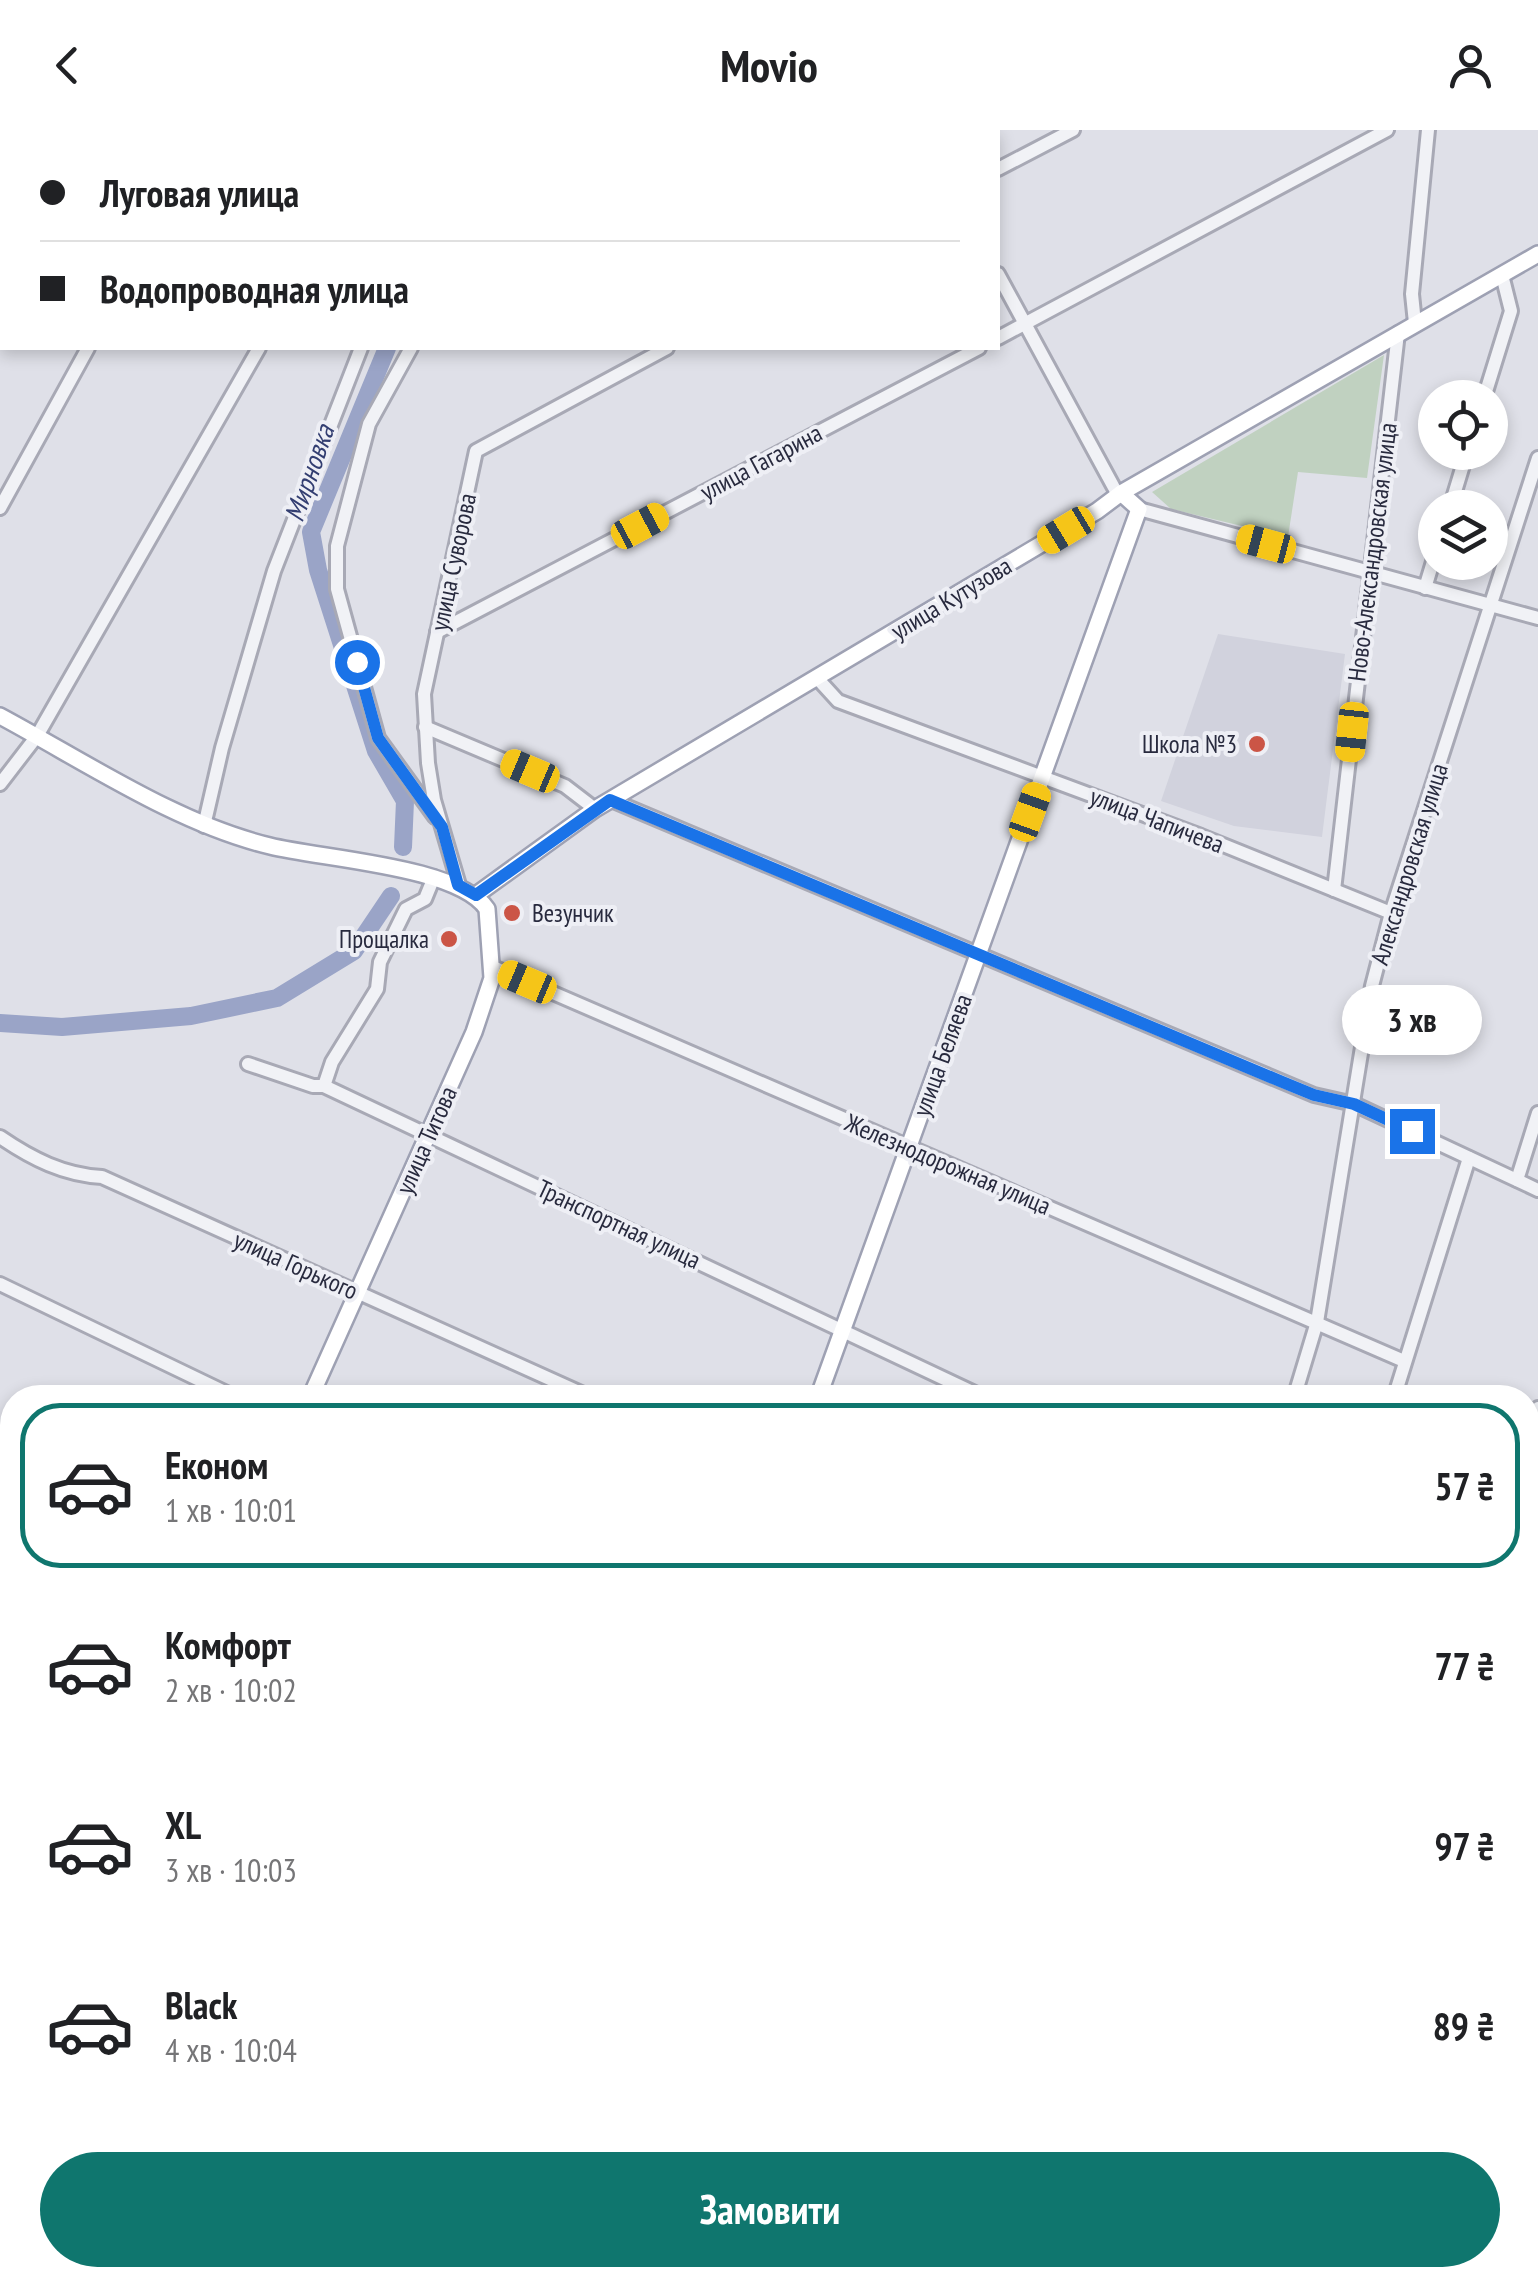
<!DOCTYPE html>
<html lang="uk">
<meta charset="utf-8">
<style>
body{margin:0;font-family:"PT Sans Narrow",sans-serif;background:#f6f6f6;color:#202124;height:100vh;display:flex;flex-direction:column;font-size:38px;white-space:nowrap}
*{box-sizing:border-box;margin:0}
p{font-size:32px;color:#757577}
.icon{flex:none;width:55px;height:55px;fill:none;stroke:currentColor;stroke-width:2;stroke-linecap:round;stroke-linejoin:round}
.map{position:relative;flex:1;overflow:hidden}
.side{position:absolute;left:0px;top:1255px;width:1540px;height:902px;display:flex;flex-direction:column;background:#fff;border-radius:40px 40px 0 0;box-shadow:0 5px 15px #0003}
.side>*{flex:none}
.banner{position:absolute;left:0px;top:0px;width:1000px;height:220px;box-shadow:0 5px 15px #0003;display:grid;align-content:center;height:220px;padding:0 40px;background:#fff}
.tools{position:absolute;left:1418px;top:250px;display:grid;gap:20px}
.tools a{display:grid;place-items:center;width:90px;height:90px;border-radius:50%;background:#fff;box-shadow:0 5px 15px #0003;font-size:50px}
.end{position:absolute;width:45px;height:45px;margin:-22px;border:12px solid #1a73e8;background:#fff;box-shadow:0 0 0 5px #fff}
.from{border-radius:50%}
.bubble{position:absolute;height:70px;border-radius:35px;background:#fff;box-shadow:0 5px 15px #0003;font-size:32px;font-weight:800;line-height:70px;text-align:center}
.car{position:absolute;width:30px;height:60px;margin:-30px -15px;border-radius:12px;box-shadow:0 0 8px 2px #0007;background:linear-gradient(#f5c518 24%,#345 0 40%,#f5c518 0 76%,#345 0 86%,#f5c518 0)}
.banner b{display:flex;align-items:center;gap:35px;height:95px;font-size:38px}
.banner b+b{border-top:2px solid #e0e0e0}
.banner i{width:25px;height:25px;background:#202124}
ul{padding:18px 0 0;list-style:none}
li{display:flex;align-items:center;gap:30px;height:165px;margin:0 20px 15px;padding:0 20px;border:5px solid transparent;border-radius:40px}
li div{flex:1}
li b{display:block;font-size:38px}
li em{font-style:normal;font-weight:800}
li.selected{border-color:#0f766e}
li>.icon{width:90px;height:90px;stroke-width:1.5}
.primary-button{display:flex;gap:20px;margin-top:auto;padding:20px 40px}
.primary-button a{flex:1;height:115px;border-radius:60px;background:#0f766e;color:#fff;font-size:40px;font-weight:800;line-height:115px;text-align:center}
header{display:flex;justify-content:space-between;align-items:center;height:130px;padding:0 40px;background:#fff;font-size:45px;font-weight:800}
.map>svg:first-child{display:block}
</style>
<header><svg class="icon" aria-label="back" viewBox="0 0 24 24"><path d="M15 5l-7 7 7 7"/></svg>Movio<svg class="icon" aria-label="person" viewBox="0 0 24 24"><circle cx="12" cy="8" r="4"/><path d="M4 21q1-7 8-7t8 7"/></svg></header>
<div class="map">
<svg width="1538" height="2156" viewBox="0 0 1538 2156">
<defs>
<pattern id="industrial-furrows" width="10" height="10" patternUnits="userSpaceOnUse" patternTransform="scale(2.5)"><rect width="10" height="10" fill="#d1d2dd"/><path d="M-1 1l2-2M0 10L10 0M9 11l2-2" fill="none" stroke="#b3b4bf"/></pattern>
</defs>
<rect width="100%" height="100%" fill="#dfe0e8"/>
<g fill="#d1d2dd">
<path d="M1218,504l127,20 -23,183 -88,-11 -73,-25z"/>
<path d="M0,1602l12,5v95l-12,-5z"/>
<path d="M1528,1645l10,1v510h-264l-46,-11h300z"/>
</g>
<path fill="url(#industrial-furrows)" d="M1164,2145l60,11h-180l-28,-10z"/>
<path fill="#c0d1c0" d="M1384,225l-17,123 -69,-6 -10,65 -117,-28 -19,-17z"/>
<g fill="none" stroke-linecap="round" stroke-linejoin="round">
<g stroke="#9aa4c7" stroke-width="18">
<path d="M747,2l3,-2"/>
<path d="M387,218l-76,184 7,38 58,181 29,50 -2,46"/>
<path d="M0,893l62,4 129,-11 86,-18 77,-47 37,-55"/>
</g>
<defs>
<g id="minor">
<path d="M391,2l2,-2"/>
<path d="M669,2l1,-2"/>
<path d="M789,2l4,-2"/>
<path d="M998,39l75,-39"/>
<path d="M998,144l120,221"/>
<path d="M1415,193l-3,-29 16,-164"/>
<path d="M998,208l389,-208"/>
<path d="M411,218l-42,76 -32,122v43l41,149 57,79"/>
<path d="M1484,268l27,-87 -9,-36"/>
<path d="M0,378l88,-160"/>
<path d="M1450,378l17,-56"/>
<path d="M1139,379l399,109"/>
<path d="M1425,458l10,-33"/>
<path d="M437,502l542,-284"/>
<path d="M817,548l21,23 363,135 190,77"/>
<path d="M425,597l140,59 30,23"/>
<path d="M0,654l37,-48 222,-388"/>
<path d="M611,670l703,295 40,9 184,86"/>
<path d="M204,696l18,-78 52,-177 87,-223"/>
<path d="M459,755l-25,-85 -6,-37 -4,-69 52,-243 191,-103"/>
<path d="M1334,760l64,-557"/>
<path d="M493,837l911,394"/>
<path d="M248,934l65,22h11l661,312"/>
<path d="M324,956l8,-24 45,-73 3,-27 26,-53 19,-10 9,-22"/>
<path d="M0,1007c32,22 64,38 102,40l490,221"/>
<path d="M1517,1050l21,-67"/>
<path d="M0,1154l237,114"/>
<path d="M1294,1268l23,-76 55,-336 19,-73 147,-455"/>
<path d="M1394,1268l75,-240"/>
<path d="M1528,1309l10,-31"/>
<path d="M0,1322l12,5"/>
<path d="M1528,1387l10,7"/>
<path d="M0,1475l12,6"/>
<path d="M0,1586l12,5"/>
<path d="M0,1717l12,5"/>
<path d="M0,1973l12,5"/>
<path d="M0,2099l12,6"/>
<path d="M111,2145l26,11"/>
<path d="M410,2145l27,11"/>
<path d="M723,2145l27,11"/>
<path d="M844,2156l4,-11"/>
<path d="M991,2156l5,-11"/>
</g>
<g id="major">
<path d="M0,586c84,45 177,108 270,130 52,13 188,20 217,63l5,69 -18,54 -164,366"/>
<path d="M476,765l119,-86 502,-298 24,-18 417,-239"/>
<path d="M818,1268l321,-889 -18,-16"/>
<path d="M0,1960l12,-28"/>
<path d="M482,2156l4,-11"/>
</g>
</defs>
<use href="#minor" stroke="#a8a9b5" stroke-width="18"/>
<use href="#major" stroke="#9ea1b3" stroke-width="20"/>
<use href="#minor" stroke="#f1f2f6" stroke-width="12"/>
<use href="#major" stroke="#fff" stroke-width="15"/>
<defs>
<g id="rail">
<path d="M1528,2022l10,-34"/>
<path d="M1528,2097l10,-34"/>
<path d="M1486,2156l3,-11"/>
<path d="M1502,2156l3,-11"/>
</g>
</defs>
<use href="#rail" stroke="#787b91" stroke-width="6"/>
<use href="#rail" stroke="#eeeff5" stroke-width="2.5" stroke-dasharray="8" stroke-linecap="butt"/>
</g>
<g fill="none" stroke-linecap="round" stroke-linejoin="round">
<path stroke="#1a73e8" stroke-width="12" d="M357,532l21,76 64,89 16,58 18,10 134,-95 670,281 34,14 40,9 58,27"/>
</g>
<g fill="#cb5546" stroke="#eeeff5" stroke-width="4">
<circle cx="1257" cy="614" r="10"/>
<circle cx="512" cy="783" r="10"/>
<circle cx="449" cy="809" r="10"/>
</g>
<g text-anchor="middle" stroke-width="8" stroke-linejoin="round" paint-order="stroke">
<g font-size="25" fill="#282a3e" stroke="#eeeff5">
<text transform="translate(761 332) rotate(-28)" y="9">улица Гагарина</text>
<text transform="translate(1372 422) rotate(-83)" y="9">Ново-Александровская улица</text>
<text transform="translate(453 432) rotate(-78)" y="9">улица Суворова</text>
<text transform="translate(951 468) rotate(-31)" y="9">улица Кутузова</text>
<text transform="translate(1157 690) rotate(21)" y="9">улица Чапичева</text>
<text transform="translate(1409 734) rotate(-73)" y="9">Александровская улица</text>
<text transform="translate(942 925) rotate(-70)" y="9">улица Беляева</text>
<text transform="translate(426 1010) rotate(-66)" y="9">улица Титова</text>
<text transform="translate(948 1034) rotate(23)" y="9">Железнодорожная улица</text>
<text transform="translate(619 1094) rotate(25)" y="9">Транспортная улица</text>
<text transform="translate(296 1135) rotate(24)" y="9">улица Горького</text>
</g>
<g font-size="25" fill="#282a3e" stroke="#eeeff5" text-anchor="end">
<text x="1237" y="623">Школа №3</text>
<text x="532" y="792" text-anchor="start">Везунчик</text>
<text x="429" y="818">Прощалка</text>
</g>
<g font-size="28" font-style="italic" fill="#333e71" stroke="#eeeff5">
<text transform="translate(309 343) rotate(-71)" y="10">Мирновка</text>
</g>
</g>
</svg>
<div class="tools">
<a><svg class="icon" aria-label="locate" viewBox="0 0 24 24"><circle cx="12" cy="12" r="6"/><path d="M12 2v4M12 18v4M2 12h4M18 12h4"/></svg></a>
<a><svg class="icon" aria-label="layers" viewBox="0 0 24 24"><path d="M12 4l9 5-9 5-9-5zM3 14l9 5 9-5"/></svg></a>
</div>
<i class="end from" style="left:357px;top:532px"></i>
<i class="end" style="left:1412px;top:1001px"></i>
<div class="bubble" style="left:1342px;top:855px;width:140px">3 хв</div>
<i class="car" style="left:640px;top:396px;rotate:62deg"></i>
<i class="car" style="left:1066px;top:400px;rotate:239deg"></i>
<i class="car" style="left:1266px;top:414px;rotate:285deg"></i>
<i class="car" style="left:1352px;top:602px;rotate:186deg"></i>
<i class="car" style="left:530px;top:641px;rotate:293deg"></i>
<i class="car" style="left:1030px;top:682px;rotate:20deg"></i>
<i class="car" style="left:527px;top:852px;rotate:293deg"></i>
<div class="banner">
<b><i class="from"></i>Луговая улица</b>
<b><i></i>Водопроводная улица</b>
</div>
<section class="side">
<ul>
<li class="selected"><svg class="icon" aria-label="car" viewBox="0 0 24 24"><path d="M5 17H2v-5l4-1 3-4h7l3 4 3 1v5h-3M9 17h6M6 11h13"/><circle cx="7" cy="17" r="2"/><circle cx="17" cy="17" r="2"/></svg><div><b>Економ</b><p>1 хв · 10:01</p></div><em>57 ₴</em></li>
<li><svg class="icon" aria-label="car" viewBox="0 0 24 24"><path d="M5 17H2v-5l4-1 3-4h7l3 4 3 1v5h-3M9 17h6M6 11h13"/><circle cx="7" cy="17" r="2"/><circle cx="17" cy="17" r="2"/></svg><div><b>Комфорт</b><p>2 хв · 10:02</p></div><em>77 ₴</em></li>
<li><svg class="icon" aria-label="car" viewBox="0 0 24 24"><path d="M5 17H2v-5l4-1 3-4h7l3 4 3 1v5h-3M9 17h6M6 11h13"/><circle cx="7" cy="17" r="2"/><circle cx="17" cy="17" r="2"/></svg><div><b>XL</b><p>3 хв · 10:03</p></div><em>97 ₴</em></li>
<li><svg class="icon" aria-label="car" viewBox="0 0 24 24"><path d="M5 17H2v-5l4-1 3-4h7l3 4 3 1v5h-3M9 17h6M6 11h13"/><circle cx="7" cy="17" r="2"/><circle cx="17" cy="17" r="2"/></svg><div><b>Black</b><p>4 хв · 10:04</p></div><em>89 ₴</em></li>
</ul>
<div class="primary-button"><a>Замовити</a></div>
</section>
</div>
